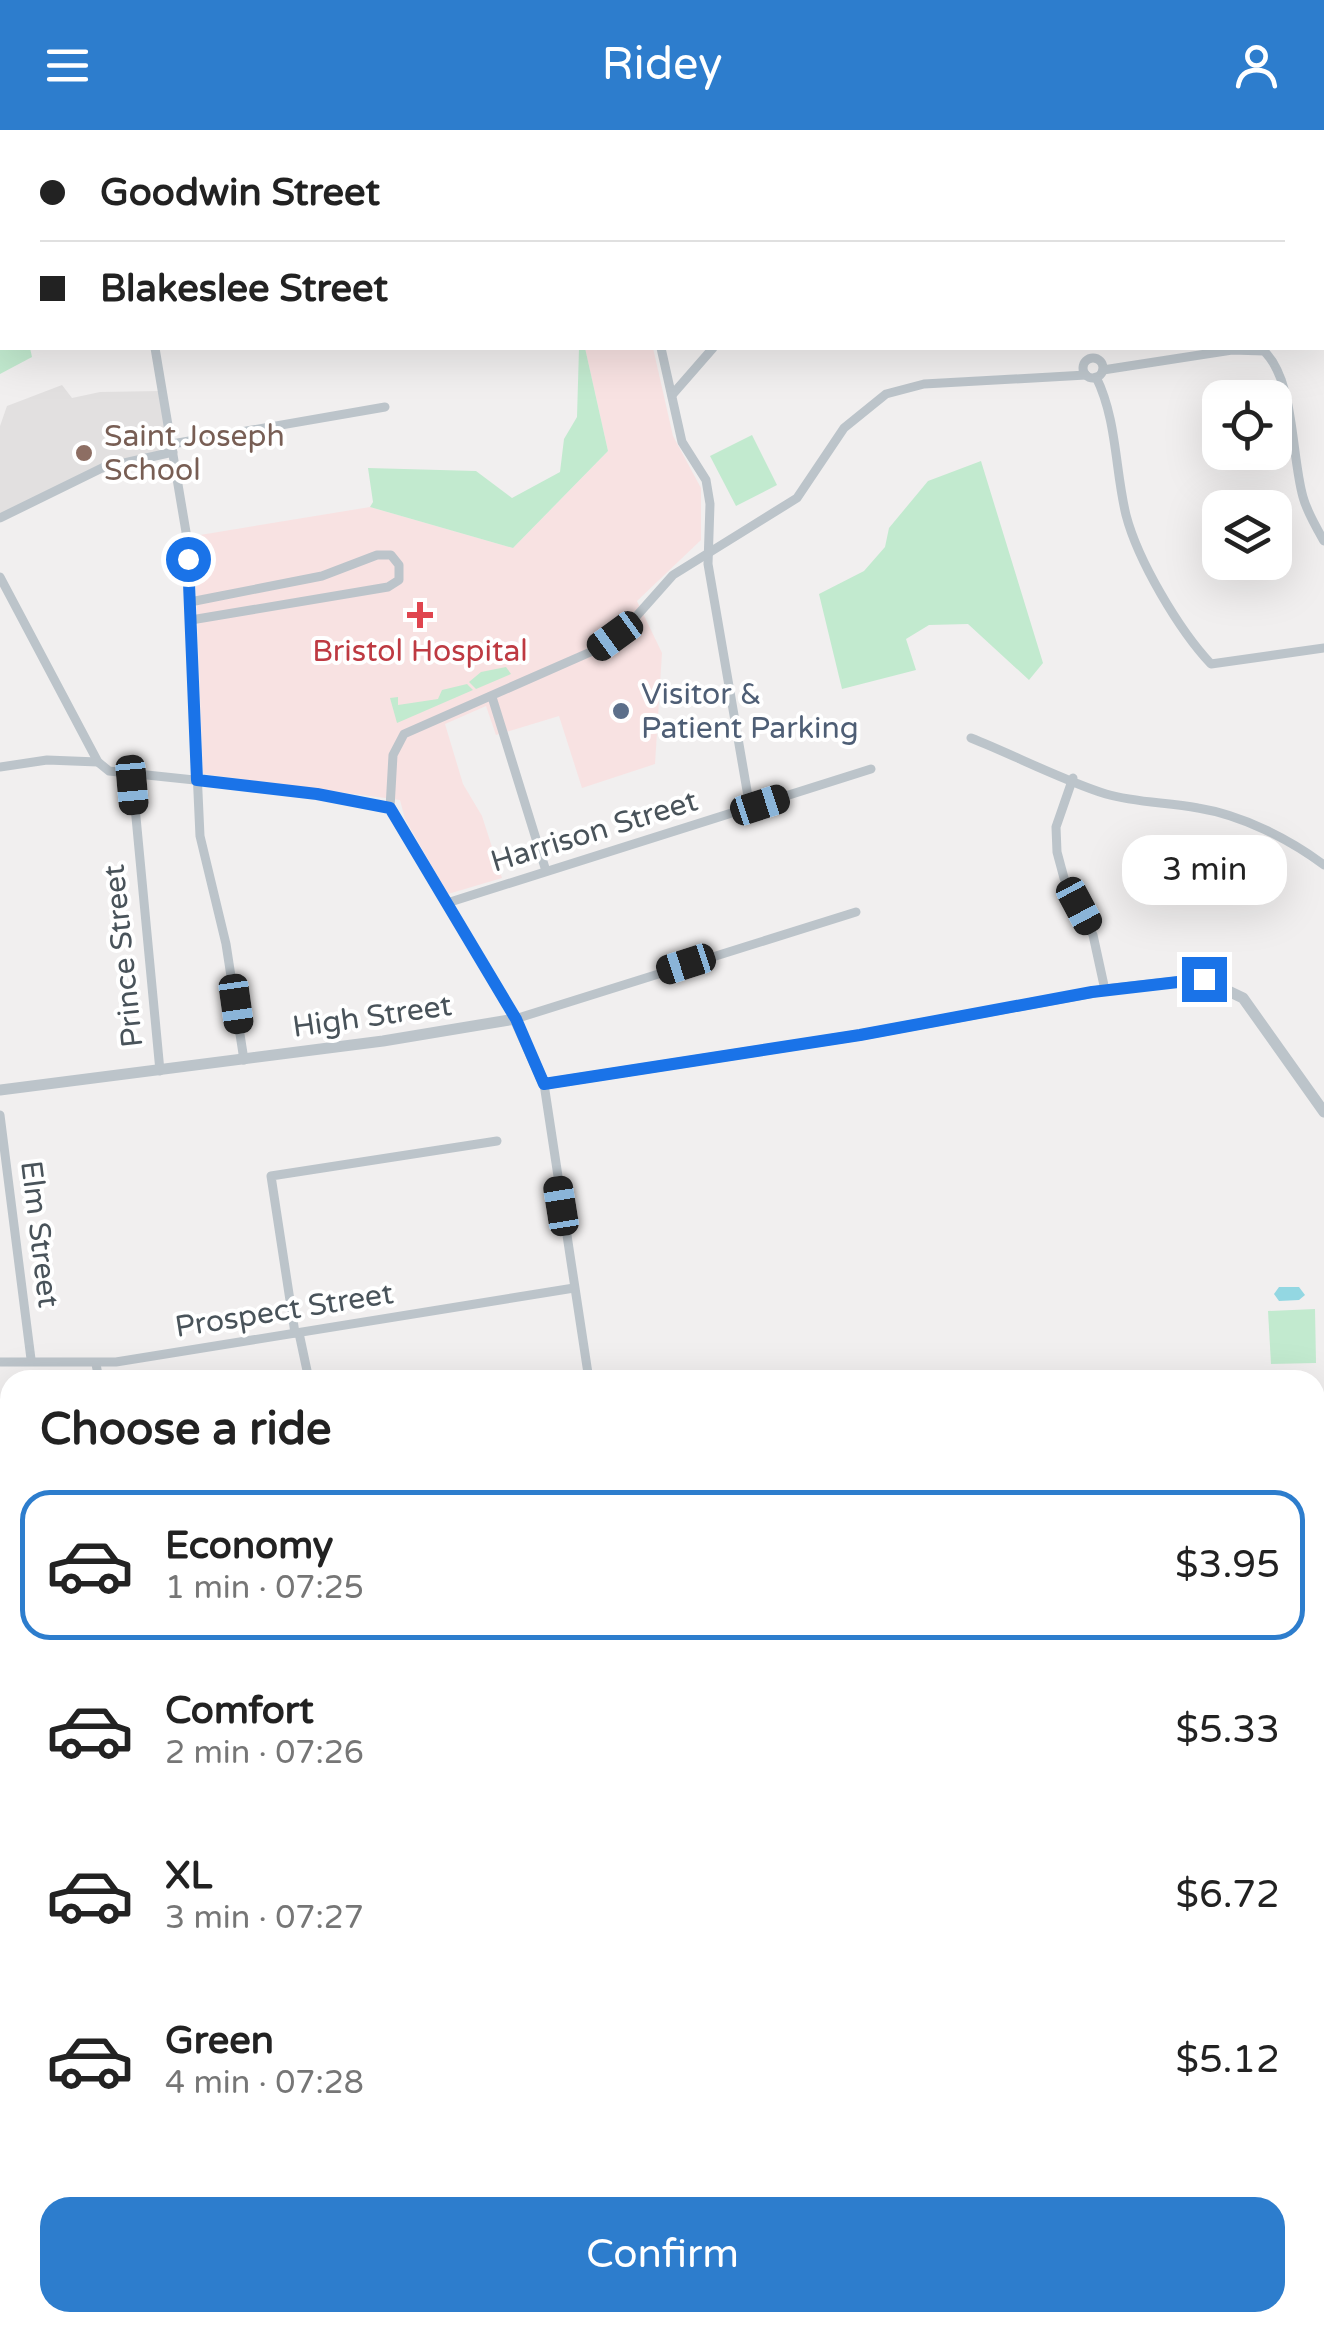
<!DOCTYPE html>
<meta charset="utf-8">
<style>
body{margin:0;font-family:"Varela Round",sans-serif;background:#f2f2f2;color:#222;height:100vh;display:flex;flex-direction:column;font-size:38px;white-space:nowrap}
*{box-sizing:border-box;margin:0}
p{font-size:32px;color:#767676}
.icon{flex:none;width:55px;height:55px;fill:none;stroke:currentColor;stroke-width:2;stroke-linecap:round;stroke-linejoin:round}
.map{position:relative;flex:1;overflow:hidden}
.details{position:absolute;left:0px;top:1240px;width:1325px;height:962px;display:flex;flex-direction:column;background:#fff;border-radius:30px 30px 0 0;box-shadow:0 10px 40px #0002}
.details>*{flex:none}
.hud{position:absolute;left:0px;top:0px;width:1325px;height:220px;box-shadow:0 10px 40px #0002;display:grid;align-content:center;height:220px;padding:0 40px;background:#fff}
.tools{position:absolute;left:1202px;top:250px;display:grid;gap:20px}
.tools a{display:grid;place-items:center;width:90px;height:90px;border-radius:20px;background:#fff;box-shadow:0 10px 40px #0002;font-size:50px}
.end{position:absolute;width:45px;height:45px;margin:-22px;border:12px solid #1a73e8;background:#fff;box-shadow:0 0 0 5px #fff}
.from{border-radius:50%}
.bubble{position:absolute;height:70px;border-radius:30px;background:#fff;box-shadow:0 10px 40px #0002;font-size:32px;font-weight:600;line-height:70px;text-align:center}
.car{position:absolute;width:30px;height:60px;margin:-30px -15px;border-radius:12px;box-shadow:0 0 8px 2px #0007;background:linear-gradient(#222 24%,#8ab4d8 0 40%,#222 0 76%,#8ab4d8 0 86%,#222 0)}
.hud b{display:flex;align-items:center;gap:35px;height:95px;font-size:38px}
.hud b+b{border-top:2px solid #e0e0e0}
.hud i{width:25px;height:25px;background:#222}
ul{padding:0;list-style:none}
li{display:flex;align-items:center;gap:30px;height:150px;margin:0 20px 15px;padding:0 20px;border:5px solid transparent;border-radius:30px}
li div{flex:1}
li b{display:block;font-size:38px}
li em{font-style:normal;font-weight:600}
li.active{border-color:#2d7dcd}
li>.icon{width:90px;height:90px;stroke-width:1.5}
h2{padding:0 40px;font-size:45px;line-height:120px}
.action{display:flex;gap:20px;margin-top:auto;padding:20px 40px}
.action a{flex:1;height:115px;border-radius:30px;background:#2d7dcd;color:#fff;font-size:40px;font-weight:600;line-height:115px;text-align:center}
header{display:flex;justify-content:space-between;align-items:center;height:130px;padding:0 40px;background:#2d7dcd;color:#fff;font-size:45px;font-weight:600}
.map>svg:first-child{display:block}
</style>
<header><svg class="icon" aria-label="menu" viewBox="0 0 24 24"><path d="M4 6h16M4 12h16M4 18h16"/></svg>Ridey<svg class="icon" aria-label="person" viewBox="0 0 24 24"><circle cx="12" cy="8" r="4"/><path d="M4 21q1-7 8-7t8 7"/></svg></header>
<div class="map">
<svg width="1324" height="2201" viewBox="0 0 1324 2201">
<rect width="100%" height="100%" fill="#f1efef"/>
<g fill="#e2e0e0">
<path d="M62,255l10,13 28,-6 63,-1 10,61 -51,10 -122,56v-92l7,-20z"/>
<path d="M0,1586l10,3 -2,281 -8,-1z"/>
</g>
<path fill="#f8e2e2" d="M585,218h68l20,88 28,52v52l-64,61 25,52 -7,111 -73,24 -23,-72 -63,19 -10,-29 -41,18 18,60 19,32 20,62 -54,16 -43,-75 -5,-19 -197,-26 -9,-238 176,-29 143,41 95,-97z"/>
<g fill="#c2eacf">
<path d="M849,0h207l-208,2z"/>
<path d="M0,130l2,88h28l2,9 -32,17z"/>
<path d="M579,218h6l23,103 -95,97 -143,-41 3,-5 -5,-34 108,3 36,27 48,-26 4,-33 13,-22z"/>
<path d="M752,305l25,50 -41,21 -26,-50z"/>
<path d="M981,331l62,202 -14,17 -61,-56 -39,1 -23,14 10,31 -74,19 -23,-95 45,-23 21,-24 4,-19 39,-47z"/>
<path d="M506,537l5,7 -35,15 -7,-7 12,-10z"/>
<path d="M467,554l6,6 -76,33 -7,-25 8,-1v8l40,-6 4,-9z"/>
<path d="M1315,1179l1,54 -45,1 -3,-53z"/>
<path d="M1324,1516v229l-9,2v-230z"/>
<path d="M1324,2033v115l-9,16v-106z"/>
</g>
<g fill="#93d7e2">
<path d="M1279,1157h20l6,8 -6,5 -20,1 -5,-7z"/>
<path d="M1324,1649v96l-9,2v-97z"/>
</g>
<g fill="none" stroke-linecap="round" stroke-linejoin="round">
<g stroke="#93d7e2" stroke-width="18">
<path d="M1315,1494l9,-2"/>
<path d="M0,1531l10,2"/>
</g>
<defs>
<g id="trunk">
<path d="M1315,1355l9,3"/>
<path d="M0,1468l10,1"/>
</g>
</defs>
<use href="#trunk" stroke="#778fa4" stroke-width="20"/>
<g stroke="#bcc4ca" stroke-width="9">
<path d="M118,0l1,2"/>
<path d="M614,0v2"/>
<path d="M728,0l1,2"/>
<path d="M431,2l13,-2"/>
<path d="M1173,2v-2"/>
<path d="M0,81h2"/>
<path d="M155,218l31,184 14,304 26,108 18,116"/>
<path d="M661,218l21,94 24,38 4,24 -2,60 42,244"/>
<circle cx="1093" cy="238" r="10"/>
<path d="M1103,240l129,-20 32,1c31,30 27,104 39,146 4,15 13,30 21,44"/>
<path d="M1096,247c21,42 19,93 30,138 12,46 53,115 85,149l113,-16"/>
<path d="M672,265l41,-47"/>
<path d="M172,314l213,-37"/>
<path d="M0,388l102,-50 71,-16"/>
<path d="M0,447l98,185 11,9 181,19 100,18 125,211 341,-107"/>
<path d="M190,472l132,-26 55,-21h14l8,10v15l-11,7 -197,33"/>
<path d="M492,567l54,174"/>
<path d="M971,608c43,17 93,43 135,56 31,9 61,8 92,14 44,7 91,31 126,57"/>
<path d="M0,637l47,-7 51,2"/>
<path d="M132,645l28,296"/>
<path d="M1073,648l-17,49 1,25 7,26 29,57 12,55"/>
<path d="M390,678l3,-53 11,-21 191,-84 38,-30 40,-45 124,-77 47,-70 42,-34 38,-10 162,-9"/>
<path d="M447,773l424,-134"/>
<path d="M544,954l45,296"/>
<path d="M0,985l31,244"/>
<path d="M295,1203l-24,-157 226,-35"/>
<path d="M299,1203l10,47"/>
<path d="M0,1232h116l458,-74"/>
<path d="M96,1234l3,16"/>
<path d="M4,1331h6"/>
<path d="M196,2192l1,9"/>
<path d="M359,2192l1,9"/>
<path d="M561,2192l2,9"/>
<path d="M20,2200l73,-8"/>
<path d="M696,2201v-9"/>
<path d="M855,2201v-9"/>
<path d="M1197,2201l2,-9"/>
</g>
<g stroke="#bcc4ca" stroke-width="11">
<path d="M0,960l383,-49 132,-22 29,65 316,-49 245,-45 98,-11 40,19 81,114"/>
<path d="M993,2201l1,-9"/>
</g>
<g stroke="#bcc6ce" stroke-width="12">
<path d="M0,1556l10,2"/>
<path d="M0,1573l10,2"/>
<path d="M1315,1608l9,-1"/>
<path d="M1315,1626l9,-1"/>
<path d="M1315,1882h9"/>
<path d="M0,1889l10,-3"/>
<path d="M0,2033l10,83"/>
<path d="M19,2192l1,9"/>
</g>
<use href="#trunk" stroke="#9eb2c1" stroke-width="15"/>
<g stroke="#b1b4b8" stroke-width="2.5">
<path d="M1315,1328l9,3"/>
<path d="M0,1346l10,2"/>
</g>
</g>
<g fill="none" stroke-linecap="round" stroke-linejoin="round">
<path stroke="#1a73e8" stroke-width="12" d="M188,429l9,221 120,14 73,14 126,211 28,65 316,-49 232,-43 112,-13"/>
</g>
<circle fill="#8d6e63" stroke="#fff" stroke-width="4" cx="84" cy="323" r="10"/>
<path fill="#e0444e" stroke="#fff" stroke-width="4" d="M415 470h10v10h10v10h-10v10h-10v-10h-10v-10h10z"/>
<circle fill="#5c6f8a" stroke="#fff" stroke-width="4" cx="621" cy="581" r="10"/>
<g text-anchor="middle" stroke-width="8" stroke-linejoin="round" paint-order="stroke">
<g font-size="30" fill="#785e54" stroke="#fff" text-anchor="start">
<text x="104" y="316">Saint Joseph<tspan x="104" dy="34">School</tspan></text>
</g>
<g font-size="30" fill="#be3a42" stroke="#fff">
<text x="420" y="531">Bristol Hospital</text>
</g>
<g font-size="30" fill="#4e5e75" stroke="#fff" text-anchor="start">
<text x="641" y="574">Visitor &amp;<tspan x="641" dy="34">Patient Parking</tspan></text>
</g>
<g font-size="30" fill="#49535a" stroke="#fff">
<text transform="translate(594 701) rotate(-17)" y="10">Harrison Street</text>
<text transform="translate(123 826) rotate(-96)" y="10">Prince Street</text>
<text transform="translate(372 886) rotate(-8)" y="10">High Street</text>
<text transform="translate(40 1104) rotate(83)" y="10">Elm Street</text>
<text transform="translate(284 1180) rotate(-9)" y="10">Prospect Street</text>
</g>
</g>
</svg>
<div class="tools">
<a><svg class="icon" aria-label="locate" viewBox="0 0 24 24"><circle cx="12" cy="12" r="6"/><path d="M12 2v4M12 18v4M2 12h4M18 12h4"/></svg></a>
<a><svg class="icon" aria-label="layers" viewBox="0 0 24 24"><path d="M12 4l9 5-9 5-9-5zM3 14l9 5 9-5"/></svg></a>
</div>
<i class="end from" style="left:188px;top:429px"></i>
<i class="end" style="left:1204px;top:849px"></i>
<div class="bubble" style="left:1122px;top:705px;width:165px">3 min</div>
<i class="car" style="left:615px;top:506px;rotate:234deg"></i>
<i class="car" style="left:132px;top:655px;rotate:175deg"></i>
<i class="car" style="left:760px;top:675px;rotate:72deg"></i>
<i class="car" style="left:1079px;top:776px;rotate:152deg"></i>
<i class="car" style="left:686px;top:834px;rotate:252deg"></i>
<i class="car" style="left:236px;top:874px;rotate:172deg"></i>
<i class="car" style="left:561px;top:1076px;rotate:351deg"></i>
<div class="hud">
<b><i class="from"></i>Goodwin Street</b>
<b><i></i>Blakeslee Street</b>
</div>
<section class="details">
<h2>Choose a ride</h2>
<ul>
<li class="active"><svg class="icon" aria-label="car" viewBox="0 0 24 24"><path d="M5 17H2v-5l4-1 3-4h7l3 4 3 1v5h-3M9 17h6M6 11h13"/><circle cx="7" cy="17" r="2"/><circle cx="17" cy="17" r="2"/></svg><div><b>Economy</b><p>1 min · 07:25</p></div><em>$3.95</em></li>
<li><svg class="icon" aria-label="car" viewBox="0 0 24 24"><path d="M5 17H2v-5l4-1 3-4h7l3 4 3 1v5h-3M9 17h6M6 11h13"/><circle cx="7" cy="17" r="2"/><circle cx="17" cy="17" r="2"/></svg><div><b>Comfort</b><p>2 min · 07:26</p></div><em>$5.33</em></li>
<li><svg class="icon" aria-label="car" viewBox="0 0 24 24"><path d="M5 17H2v-5l4-1 3-4h7l3 4 3 1v5h-3M9 17h6M6 11h13"/><circle cx="7" cy="17" r="2"/><circle cx="17" cy="17" r="2"/></svg><div><b>XL</b><p>3 min · 07:27</p></div><em>$6.72</em></li>
<li><svg class="icon" aria-label="car" viewBox="0 0 24 24"><path d="M5 17H2v-5l4-1 3-4h7l3 4 3 1v5h-3M9 17h6M6 11h13"/><circle cx="7" cy="17" r="2"/><circle cx="17" cy="17" r="2"/></svg><div><b>Green</b><p>4 min · 07:28</p></div><em>$5.12</em></li>
</ul>
<div class="action"><a>Confirm</a></div>
</section>
</div>
